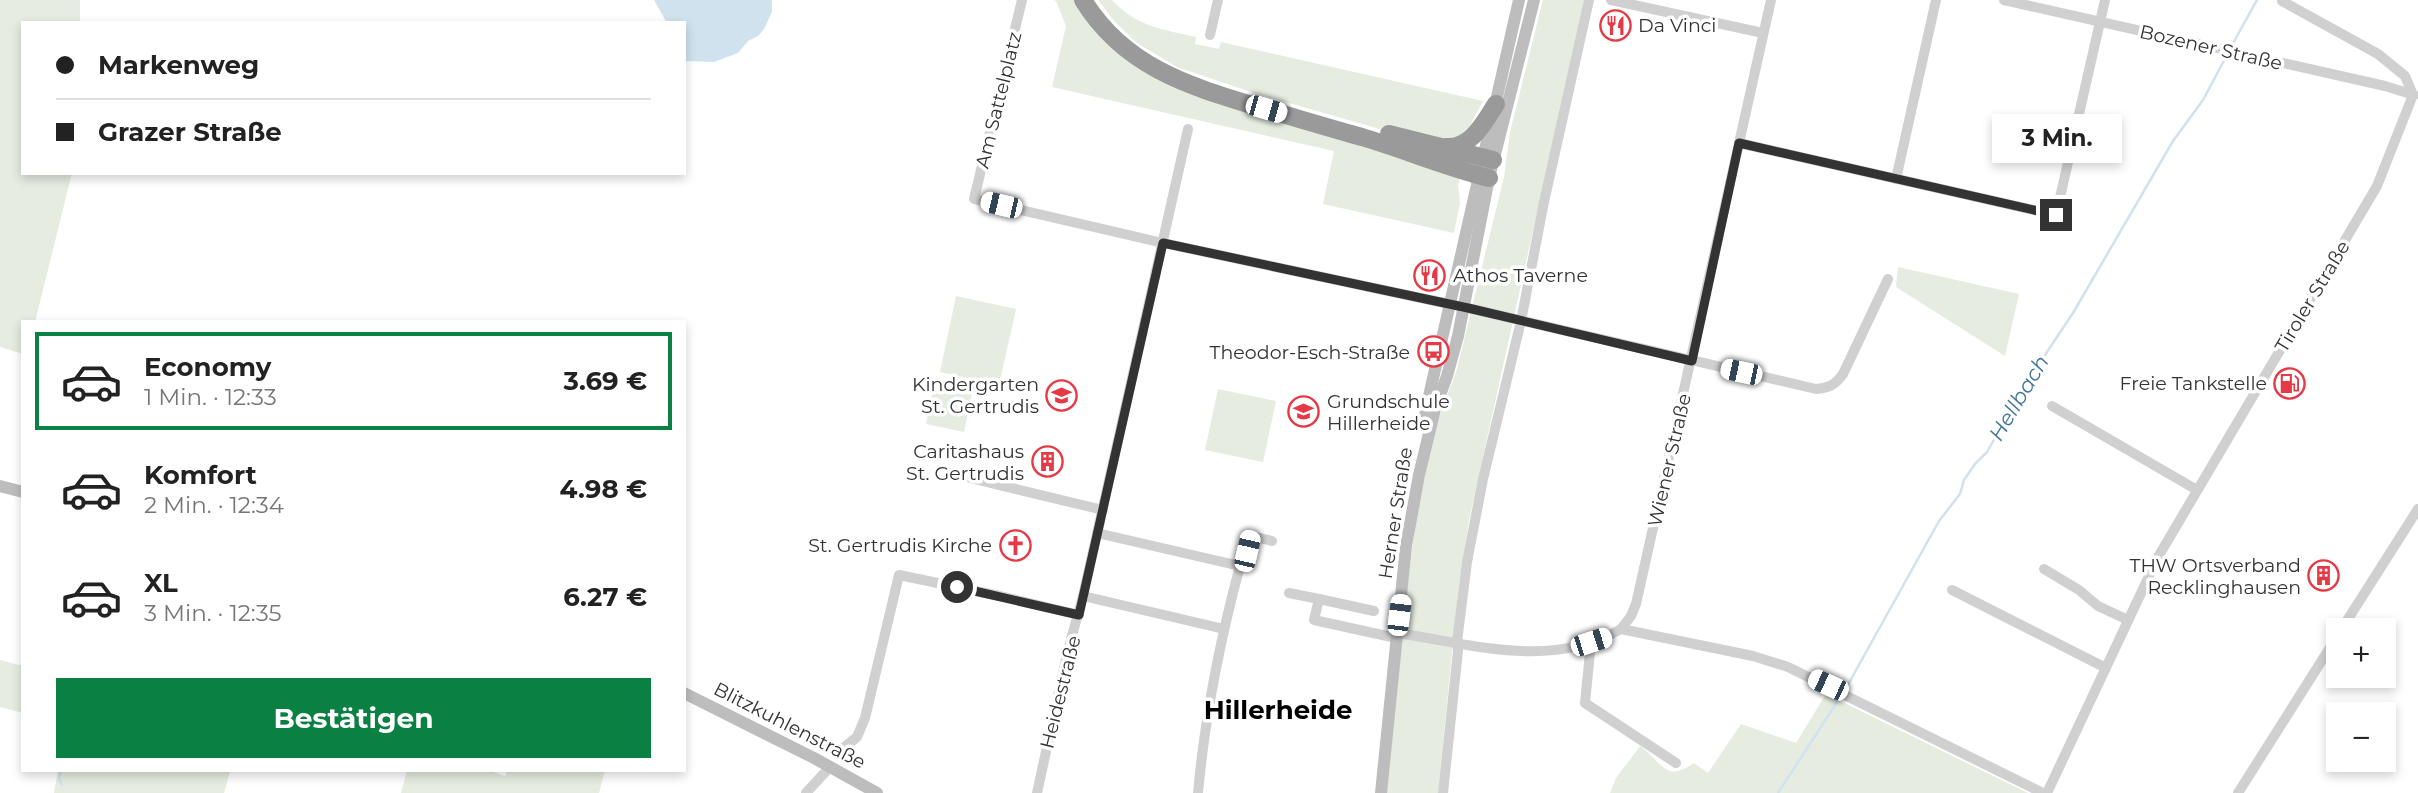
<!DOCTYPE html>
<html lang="de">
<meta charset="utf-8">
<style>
body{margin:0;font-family:Montserrat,sans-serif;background:#f6f6f6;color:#222;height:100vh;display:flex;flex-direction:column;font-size:26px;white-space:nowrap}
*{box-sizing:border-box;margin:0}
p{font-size:23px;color:#767676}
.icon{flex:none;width:38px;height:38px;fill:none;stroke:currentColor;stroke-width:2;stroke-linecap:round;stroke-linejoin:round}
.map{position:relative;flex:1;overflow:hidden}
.panel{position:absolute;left:21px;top:320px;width:665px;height:452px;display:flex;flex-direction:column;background:#fff;border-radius:0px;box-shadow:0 4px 10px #0003}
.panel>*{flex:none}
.top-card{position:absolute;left:21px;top:21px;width:665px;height:154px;border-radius:0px;box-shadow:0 4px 10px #0003;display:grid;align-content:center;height:154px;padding:0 35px;background:#fff}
.fabs{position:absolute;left:2326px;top:618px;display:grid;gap:14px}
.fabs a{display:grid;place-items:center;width:70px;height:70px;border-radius:0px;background:#fff;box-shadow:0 4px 10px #0003;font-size:35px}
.end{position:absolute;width:32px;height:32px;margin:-16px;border:9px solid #333;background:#fff;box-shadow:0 0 0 4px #fff}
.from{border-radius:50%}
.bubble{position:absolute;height:49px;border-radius:0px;background:#fff;box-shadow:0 4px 10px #0003;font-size:23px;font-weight:700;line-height:49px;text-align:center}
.car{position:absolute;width:21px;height:42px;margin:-21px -10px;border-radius:9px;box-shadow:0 0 5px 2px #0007;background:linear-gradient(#fff 24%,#345 0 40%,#fff 0 76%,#345 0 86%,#fff 0)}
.top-card b{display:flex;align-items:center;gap:24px;height:66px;font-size:26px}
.top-card b+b{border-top:2px solid #e0e0e0}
.top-card i{width:18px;height:18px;background:#222}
ul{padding:12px 0 0;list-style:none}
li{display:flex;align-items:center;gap:21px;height:98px;margin:0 14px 10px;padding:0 21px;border:4px solid transparent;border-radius:0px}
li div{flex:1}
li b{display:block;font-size:26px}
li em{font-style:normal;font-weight:700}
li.on{border-color:#0b8043}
li>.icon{width:63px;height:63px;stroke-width:1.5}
.cta{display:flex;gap:14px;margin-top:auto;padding:14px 35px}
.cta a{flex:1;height:80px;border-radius:0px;background:#0b8043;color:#fff;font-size:28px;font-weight:700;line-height:80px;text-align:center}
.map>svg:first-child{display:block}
</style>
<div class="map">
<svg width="2418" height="793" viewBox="0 0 2418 793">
<rect width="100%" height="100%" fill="#fff"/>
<g fill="#e6ecdf">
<path d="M0,0h80v23h-57v150h49l-37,149h-12v32l-23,-7z"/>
<path d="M1054,0h21l38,47 348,129 -3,9 2,18 -6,30 -131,-29 11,-53 -282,-64 14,-61 -10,-25z"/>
<path d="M1098,0h14c25,27 50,29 84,37l-1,7 24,5 2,-7 262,59 -14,26 -8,7 3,6 -53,-2 -157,-45 -77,-26 -40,-24 -22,-21z"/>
<path d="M1543,0h41l-115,520 -10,63 -21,210h-52l17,-172 13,-102 18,-88 23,-62 47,-192 6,-45z"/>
<path d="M1898,267l121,27 -14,62 -109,-69z"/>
<path d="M956,296l60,13 -17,76 -59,-13z"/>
<path d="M935,380l38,8 -9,44 -38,-8z"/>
<path d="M1218,389l58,12 -13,61 -58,-12z"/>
<path d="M0,660l23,6v47l-23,-6z"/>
<path d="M1826,694l202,99h-418l6,-15 24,-32c22,15 24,38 54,17l14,10 33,-49 55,19z"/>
<path d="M58,770h169l3,1 -6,22h-170z"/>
<path d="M407,770h80l18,6 2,-6h98l-6,23h-198z"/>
</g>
<path fill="#cfe2ee" d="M654,0h118v12l-8,17 -6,7 -10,5 -10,12 -24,9 -30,-1v-38h-17z"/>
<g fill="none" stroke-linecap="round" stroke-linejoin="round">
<g stroke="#cfe2ee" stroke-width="2.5">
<path d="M2231,47l26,-47"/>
<path d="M1845,690l94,-169 21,-27 4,-14 11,-16 12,-12 38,-67 48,-72 100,-172 30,-41 25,-47"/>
<path d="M61,770l-2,9 3,6"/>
<path d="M1778,793l63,-97"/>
</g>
<g stroke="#d0d0d0" stroke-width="10">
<path d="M1022,0l-48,199 189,44 305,65 348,81c13,-1 19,-4 27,-15l45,-95"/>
<path d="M1611,0l152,33"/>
<path d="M2004,0l381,86 29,9"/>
<path d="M1210,35l8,-35"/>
<path d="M1739,143l317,72 49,-215"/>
<path d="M1896,179l40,-179"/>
<path d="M2052,406l145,84"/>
<path d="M962,476l141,34"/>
<path d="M1097,533l143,33"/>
<path d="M2044,569l35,21 19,16 30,14"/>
<path d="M1952,590l154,78"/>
<path d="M1289,593l30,6 -5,21 82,18"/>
<path d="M1083,596l141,33"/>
<path d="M1319,599l55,12"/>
<path d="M1621,629l10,-13 5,-12 135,-604"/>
<path d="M2341,630l77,-121"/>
<path d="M1397,633c76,11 153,37 224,-4l132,27 35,11 255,126"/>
<path d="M1591,642l-6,61 91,60"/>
<path d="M841,750l16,-13 8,-19 34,-143 101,21 79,19"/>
<path d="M806,793l24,-26"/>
<path d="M1037,793l31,-143 15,-54 105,-467"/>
<path d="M1198,793c7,-77 22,-153 42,-227l4,1 7,-31 21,5"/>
<path d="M1443,793l15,-142 -1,-9 10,-80 16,-83 38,-158 23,-119 45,-202"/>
<path d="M2047,793l111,-236 219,-371 36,-91 -8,-19 -27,-22 -96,-53"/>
<path d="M2238,793l100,-158"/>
</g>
<g stroke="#bdbdbd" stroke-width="12">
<path d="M1424,418l95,-418"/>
<path d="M0,486l23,6"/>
<path d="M684,693l130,65 63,35"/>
<path d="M1381,793l25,-247 13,-71 16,-66 12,-33 11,-40 31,-158 45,-178"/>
</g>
<g stroke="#9a9a9a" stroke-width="18">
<path d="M1083,0c40,65 102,85 172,106 35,10 71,21 107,31 43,13 84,30 127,41"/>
<path d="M1389,134l104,26"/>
<path d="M1446,147c25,2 39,-26 50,-43"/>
</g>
</g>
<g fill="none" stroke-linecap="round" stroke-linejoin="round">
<path stroke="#333" stroke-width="9" d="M957,587l122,28 84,-372 305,65 224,53 47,-218 317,72"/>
</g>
<defs>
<symbol id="restaurant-ring" viewBox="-11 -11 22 22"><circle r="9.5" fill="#fff" stroke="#e63946" stroke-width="1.5"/><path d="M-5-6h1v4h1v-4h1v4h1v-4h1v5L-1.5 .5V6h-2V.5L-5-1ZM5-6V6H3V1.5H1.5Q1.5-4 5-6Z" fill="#e63946"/></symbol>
<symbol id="bus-ring" viewBox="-11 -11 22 22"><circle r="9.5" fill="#fff" stroke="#e63946" stroke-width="1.5"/><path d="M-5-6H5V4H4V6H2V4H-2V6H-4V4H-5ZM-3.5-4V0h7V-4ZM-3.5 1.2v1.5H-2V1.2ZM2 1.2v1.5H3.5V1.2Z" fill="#e63946"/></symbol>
<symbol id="fuel-ring" viewBox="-11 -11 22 22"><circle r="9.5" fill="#fff" stroke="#e63946" stroke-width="1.5"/><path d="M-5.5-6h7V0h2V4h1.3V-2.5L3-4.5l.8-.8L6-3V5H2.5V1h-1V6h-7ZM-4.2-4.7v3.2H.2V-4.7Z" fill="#e63946"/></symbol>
<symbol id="school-ring" viewBox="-11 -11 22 22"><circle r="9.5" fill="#fff" stroke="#e63946" stroke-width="1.5"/><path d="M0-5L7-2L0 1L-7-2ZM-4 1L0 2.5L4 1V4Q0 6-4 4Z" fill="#e63946"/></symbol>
<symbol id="building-ring" viewBox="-11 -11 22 22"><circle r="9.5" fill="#fff" stroke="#e63946" stroke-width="1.5"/><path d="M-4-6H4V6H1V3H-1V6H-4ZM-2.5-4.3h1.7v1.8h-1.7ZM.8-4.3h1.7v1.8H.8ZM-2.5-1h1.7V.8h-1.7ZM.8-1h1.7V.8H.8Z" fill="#e63946"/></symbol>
<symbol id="church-ring" viewBox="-11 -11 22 22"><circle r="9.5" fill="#fff" stroke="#e63946" stroke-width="1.5"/><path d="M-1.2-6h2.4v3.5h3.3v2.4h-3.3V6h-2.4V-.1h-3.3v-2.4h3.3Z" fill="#e63946"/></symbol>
</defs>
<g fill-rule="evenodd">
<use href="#restaurant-ring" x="1598" y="8" width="35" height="35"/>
<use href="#restaurant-ring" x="1412" y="258" width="35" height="35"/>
<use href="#bus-ring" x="1416" y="334" width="35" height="35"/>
<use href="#fuel-ring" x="2272" y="366" width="35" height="35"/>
<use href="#school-ring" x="1044" y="378" width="35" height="35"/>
<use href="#school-ring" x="1286" y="394" width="35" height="35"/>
<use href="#building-ring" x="1030" y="444" width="35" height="35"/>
<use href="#church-ring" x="998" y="528" width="35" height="35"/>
<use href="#building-ring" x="2306" y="558" width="35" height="35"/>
</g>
<g text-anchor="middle" stroke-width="7" stroke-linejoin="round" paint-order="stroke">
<g font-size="19" fill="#333" stroke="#fff" text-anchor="end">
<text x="1638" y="32" text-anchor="start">Da Vinci</text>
<text x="1453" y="282" text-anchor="start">Athos Taverne</text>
<text x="1410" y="359">Theodor-Esch-Straße</text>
<text x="2267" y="390">Freie Tankstelle</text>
<text x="1039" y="391">Kindergarten<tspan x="1039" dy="22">St. Gertrudis</tspan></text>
<text x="1327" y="408" text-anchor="start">Grundschule<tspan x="1327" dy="22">Hillerheide</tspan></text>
<text x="1024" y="458">Caritashaus<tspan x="1024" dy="22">St. Gertrudis</tspan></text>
<text x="992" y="552">St. Gertrudis Kirche</text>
<text x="2301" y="572">THW Ortsverband<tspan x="2301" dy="22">Recklinghausen</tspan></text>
</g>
<g font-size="19" fill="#333" stroke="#fff">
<text transform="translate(2211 47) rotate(13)" y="7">Bozener Straße</text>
<text transform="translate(998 100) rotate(-76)" y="7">Am Sattelplatz</text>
<text transform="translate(2312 296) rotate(-59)" y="7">Tiroler Straße</text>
<text transform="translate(1669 460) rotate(-77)" y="7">Wiener Straße</text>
<text transform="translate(1395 513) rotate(-81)" y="7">Herner Straße</text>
<text transform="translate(1060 692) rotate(-76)" y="7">Heidestraße</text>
<text transform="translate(790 725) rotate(27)" y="7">Blitzkuhlenstraße</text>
</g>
<g font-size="21" font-style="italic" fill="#3f7597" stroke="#fff">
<text transform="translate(2019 398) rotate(-59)" y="7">Hellbach</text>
</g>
<g font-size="26" font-weight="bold" fill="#000" stroke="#fff">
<text x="1278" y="719">Hillerheide</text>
</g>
</g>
</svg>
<div class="fabs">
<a>+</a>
<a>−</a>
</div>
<i class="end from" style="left:957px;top:587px"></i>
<i class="end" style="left:2056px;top:215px"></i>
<div class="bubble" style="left:1992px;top:114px;width:130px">3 Min.</div>
<i class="car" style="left:1266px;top:109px;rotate:106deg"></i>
<i class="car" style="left:1001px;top:205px;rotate:283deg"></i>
<i class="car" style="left:1741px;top:372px;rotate:282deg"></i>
<i class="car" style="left:1247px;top:551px;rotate:13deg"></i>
<i class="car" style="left:1399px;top:615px;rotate:7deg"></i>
<i class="car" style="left:1591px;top:642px;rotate:72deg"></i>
<i class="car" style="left:1828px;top:685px;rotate:295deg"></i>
<div class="top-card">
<b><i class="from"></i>Markenweg</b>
<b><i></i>Grazer Straße</b>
</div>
<section class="panel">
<ul>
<li class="on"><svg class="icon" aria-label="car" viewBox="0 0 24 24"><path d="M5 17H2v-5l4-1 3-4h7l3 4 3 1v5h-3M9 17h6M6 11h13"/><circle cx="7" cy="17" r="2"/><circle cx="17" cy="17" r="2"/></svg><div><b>Economy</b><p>1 Min. · 12:33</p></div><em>3.69 €</em></li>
<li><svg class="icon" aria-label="car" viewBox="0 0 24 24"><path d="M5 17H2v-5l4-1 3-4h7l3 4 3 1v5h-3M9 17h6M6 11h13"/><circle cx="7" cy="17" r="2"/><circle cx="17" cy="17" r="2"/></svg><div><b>Komfort</b><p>2 Min. · 12:34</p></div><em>4.98 €</em></li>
<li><svg class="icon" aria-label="car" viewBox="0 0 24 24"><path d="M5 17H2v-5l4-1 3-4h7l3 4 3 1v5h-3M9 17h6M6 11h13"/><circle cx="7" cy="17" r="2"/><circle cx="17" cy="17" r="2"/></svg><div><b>XL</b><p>3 Min. · 12:35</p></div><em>6.27 €</em></li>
</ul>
<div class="cta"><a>Bestätigen</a></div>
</section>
</div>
